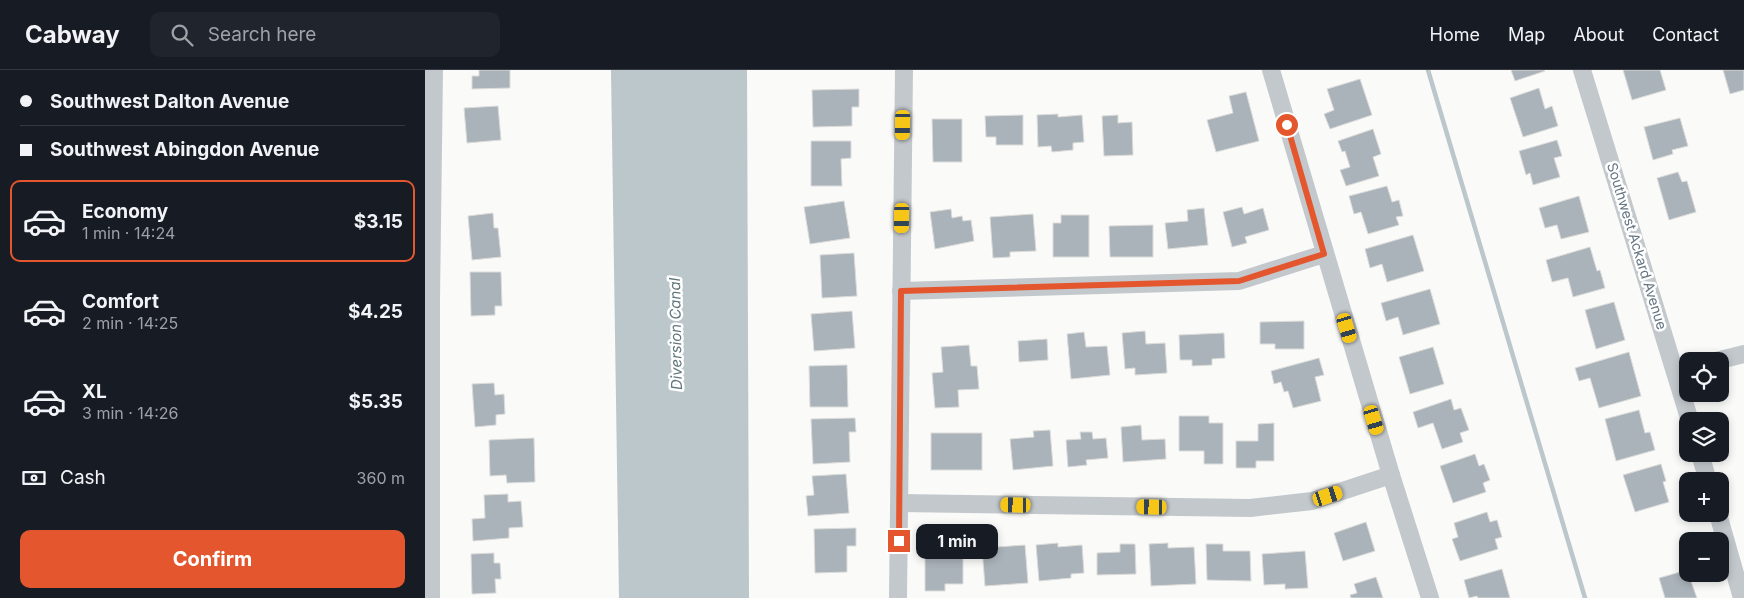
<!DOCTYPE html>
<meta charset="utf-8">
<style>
body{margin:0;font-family:Inter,sans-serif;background:#20242c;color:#f1f3f6;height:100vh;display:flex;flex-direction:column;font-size:19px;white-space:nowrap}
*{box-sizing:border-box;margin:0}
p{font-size:16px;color:#9ea1a6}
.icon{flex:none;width:28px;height:28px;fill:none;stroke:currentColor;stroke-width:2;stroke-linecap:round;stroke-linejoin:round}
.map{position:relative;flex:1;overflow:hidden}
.sheet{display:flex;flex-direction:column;background:#171b24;width:425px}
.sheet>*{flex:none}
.guide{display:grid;align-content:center;height:110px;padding:0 20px;background:#171b24}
.buttons{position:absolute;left:1254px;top:282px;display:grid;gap:10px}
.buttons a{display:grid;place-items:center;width:50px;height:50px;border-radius:10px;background:#171b24;box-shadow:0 2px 8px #0003;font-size:25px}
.end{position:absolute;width:22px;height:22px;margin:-11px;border:6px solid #e4572e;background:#fff;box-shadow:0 0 0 2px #fff}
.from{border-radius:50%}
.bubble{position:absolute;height:35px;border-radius:10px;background:#171b24;box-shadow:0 2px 8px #0003;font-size:16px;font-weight:700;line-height:35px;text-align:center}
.car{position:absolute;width:15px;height:30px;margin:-15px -8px;border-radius:6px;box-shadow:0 0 4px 1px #0007;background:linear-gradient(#f5c518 24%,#345 0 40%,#f5c518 0 76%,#345 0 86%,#f5c518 0)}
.guide b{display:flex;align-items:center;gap:18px;height:48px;font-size:19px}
.guide b+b{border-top:1px solid #363941}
.guide i{width:12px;height:12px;background:#f1f3f6}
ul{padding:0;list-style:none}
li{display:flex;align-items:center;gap:15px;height:82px;margin:0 10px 8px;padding:0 10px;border:2px solid transparent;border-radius:10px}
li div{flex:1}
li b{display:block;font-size:19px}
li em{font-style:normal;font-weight:700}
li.selected{border-color:#e4572e}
li>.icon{width:45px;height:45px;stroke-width:1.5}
.pay{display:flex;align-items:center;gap:12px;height:55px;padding:0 20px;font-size:19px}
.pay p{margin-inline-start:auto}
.cta{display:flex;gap:10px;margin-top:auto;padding:10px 20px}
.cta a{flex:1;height:58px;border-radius:10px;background:#e4572e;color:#fff;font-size:20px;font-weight:700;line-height:58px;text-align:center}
header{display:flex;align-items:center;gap:30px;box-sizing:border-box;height:70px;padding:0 25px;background:#171b24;border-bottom:1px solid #363941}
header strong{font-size:24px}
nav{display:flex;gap:28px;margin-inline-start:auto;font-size:18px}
.search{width:350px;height:45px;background:#20242c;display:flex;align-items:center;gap:12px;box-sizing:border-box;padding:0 18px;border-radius:10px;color:#9ea1a6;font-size:19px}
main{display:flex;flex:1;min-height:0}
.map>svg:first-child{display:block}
</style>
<header>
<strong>Cabway</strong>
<div class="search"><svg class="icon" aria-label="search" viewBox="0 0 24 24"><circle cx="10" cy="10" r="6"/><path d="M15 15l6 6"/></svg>Search here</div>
<nav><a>Home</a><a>Map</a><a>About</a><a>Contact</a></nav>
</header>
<main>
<section class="sheet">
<div class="guide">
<b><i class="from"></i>Southwest Dalton Avenue</b>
<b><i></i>Southwest Abingdon Avenue</b>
</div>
<ul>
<li class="selected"><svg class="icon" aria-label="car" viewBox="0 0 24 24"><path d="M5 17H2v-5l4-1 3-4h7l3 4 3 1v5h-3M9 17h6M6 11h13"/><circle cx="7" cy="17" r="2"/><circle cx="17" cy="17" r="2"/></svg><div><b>Economy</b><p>1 min · 14:24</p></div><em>$3.15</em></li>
<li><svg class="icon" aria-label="car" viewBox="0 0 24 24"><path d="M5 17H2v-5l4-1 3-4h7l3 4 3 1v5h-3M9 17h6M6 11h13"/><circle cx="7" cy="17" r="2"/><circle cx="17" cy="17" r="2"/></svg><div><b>Comfort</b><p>2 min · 14:25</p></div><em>$4.25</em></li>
<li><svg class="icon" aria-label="car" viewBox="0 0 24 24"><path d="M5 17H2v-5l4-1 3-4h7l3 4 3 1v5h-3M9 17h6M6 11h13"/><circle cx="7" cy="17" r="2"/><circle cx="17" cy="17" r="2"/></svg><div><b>XL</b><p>3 min · 14:26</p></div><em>$5.35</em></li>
</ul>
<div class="pay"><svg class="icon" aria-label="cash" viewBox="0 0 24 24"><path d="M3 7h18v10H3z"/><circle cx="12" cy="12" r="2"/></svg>Cash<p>360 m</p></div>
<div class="cta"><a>Confirm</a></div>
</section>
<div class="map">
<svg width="1319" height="528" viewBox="0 0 1319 528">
<rect width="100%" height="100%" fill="#fafaf8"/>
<path fill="#bbc7cb" d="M186,0h136l2,528h-130z"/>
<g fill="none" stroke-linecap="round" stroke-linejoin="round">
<path stroke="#bbc7cb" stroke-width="4.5" d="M1003,0l157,528"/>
</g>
<g fill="#aab3b9" stroke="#dcdcda">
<path d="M54,0h31v18l-38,1v-13h7z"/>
<path d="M1086,0h33l1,1 -30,10z"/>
<path d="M1198,0h37l6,20 -34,10z"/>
<path d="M1298,0h21v20l-14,4z"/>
<path d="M935,9l12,36 -42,14 -6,-15 10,-4 -7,-21z"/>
<path d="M1114,18l6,21 7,-3 6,20 -35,11 -13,-39z"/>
<path d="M434,19v18h-7v19l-39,1 -1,-37z"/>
<path d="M821,22l13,49 -43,11 -9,-32 26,-7 -4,-17z"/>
<path d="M73,36l3,34 -34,3 -3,-35z"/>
<path d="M633,44v3l24,-2 2,27 -11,1v7l-21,2 -1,-6 -13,1 -1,-32z"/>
<path d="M598,45v30h-27v-8h-10l-1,-21z"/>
<path d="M693,45v8l14,-1 1,33 -29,1 -2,-40z"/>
<path d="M1255,48l8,28 -16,4 1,4 -20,6 -9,-33z"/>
<path d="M507,49h30v43h-29z"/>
<path d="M948,59l8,25 -8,3 6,19 -33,10 -6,-16 10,-3 -5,-16 -3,1 -4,-11z"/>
<path d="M1132,70l5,16 -8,2 6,19 -27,8 -3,-12 -4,2 -7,-24z"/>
<path d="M386,71h40v17l-10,1 1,27h-31z"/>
<path d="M1253,102l4,10 5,-1 9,31 -27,8 -12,-42z"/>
<path d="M962,116l5,16 7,-2 4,16 -7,1 3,8 -31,9 -7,-22 -7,2 -5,-18z"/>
<path d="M1154,126l10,36 -28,7 -4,-14 -12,3 -6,-20z"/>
<path d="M419,131l6,37 -40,6 -6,-37z"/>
<path d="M817,137l2,7 19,-6 6,22 -24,7 2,6 -15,4 -9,-35z"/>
<path d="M779,138l4,37 -40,4 -3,-26 23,-2 -1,-11z"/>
<path d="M526,139l1,9 10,-2 1,5 8,-1 3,21 -39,8 -5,-37z"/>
<path d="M68,143l1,15h4l3,29 -29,3 -4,-44z"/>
<path d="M608,144l3,37 -26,1v5l-17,1 -3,-41z"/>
<path d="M636,145h28v42h-36v-34h8z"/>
<path d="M728,155v32h-43l-1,-31z"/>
<path d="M988,165l11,36 -37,11 -5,-18 -12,4 -5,-19z"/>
<path d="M1165,177l7,24 3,-1 5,18 -32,9 -5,-19 -16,4 -6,-22z"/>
<path d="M429,183l3,43 -35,2 -2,-43z"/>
<path d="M45,202h31l1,34h-7v9l-24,1z"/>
<path d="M1005,219l10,35 -37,11 -5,-18 -12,4 -5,-18z"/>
<path d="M1189,232l11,38 -29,9 -11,-39z"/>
<path d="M427,241l3,37 -41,3 -3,-37z"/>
<path d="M879,251v28h-29v-5h-15v-22z"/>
<path d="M720,261l1,13 19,-1 2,30 -32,2v-7l-10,1 -3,-36z"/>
<path d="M659,262l2,15 21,-1 3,29 -39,4 -4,-45z"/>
<path d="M799,263l1,25 -13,1v6l-20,1v-6h-12l-1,-25z"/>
<path d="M622,269l1,21 -29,2 -1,-21z"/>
<path d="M544,275l2,21h6l2,23 -21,1 1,17 -24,1 -3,-35 11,-1 -2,-25z"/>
<path d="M1008,277l11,37 -34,10 -11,-37z"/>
<path d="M1204,282l12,44 -42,12 -9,-30 -11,3 -4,-13z"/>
<path d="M894,288l5,17 -9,2 6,24 -28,7 -5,-17 -4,1 -3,-10 -7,2 -3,-13z"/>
<path d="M422,295l1,42h-38l-1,-41z"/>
<path d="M69,313l1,12 9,-1 1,20 -9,1v10l-21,2 -3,-43z"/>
<path d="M1026,329l3,11 7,-2 8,22 -9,3 3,9 -21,7 -9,-26 -15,5 -5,-16z"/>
<path d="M1214,340l6,23 5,-1 5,18 -39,11 -11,-42z"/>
<path d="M754,346h30v7h14v41h-19v-13h-25z"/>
<path d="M430,348l1,14h-7l1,30 -37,2 -2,-45z"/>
<path d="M849,353v38h-18v7h-20v-27h22v-17z"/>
<path d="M716,355l1,15 23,-1 1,20 -43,3 -2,-35z"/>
<path d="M625,360l3,36 -40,4 -3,-31 24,-2 -1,-6z"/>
<path d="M655,362h12l1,7 13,-1 2,20 -22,2 1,5 -19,2 -2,-27 15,-1z"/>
<rect x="506" y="363" width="51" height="37"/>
<path d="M109,368l1,44 -28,1 -1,-8 -16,1 -1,-36z"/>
<path d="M1050,384l4,12 5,-2 6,16 -7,3 3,9 -33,11 -13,-37z"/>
<path d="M1236,394l5,17 -3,1 6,20 -34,10 -12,-37z"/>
<path d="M421,404l3,39 -41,3 -2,-20 8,-1 -2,-19z"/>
<path d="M83,424v8l13,-1 2,26 -14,1v10l-36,3 -1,-22 13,-1 -1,-23z"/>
<path d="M1062,442l3,10 7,-2 5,17 -7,2 3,10 -38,12 -8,-22 6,-2 -4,-14z"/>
<path d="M941,452l9,29 -32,10 -9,-28z"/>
<path d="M431,458v18h-9v26l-32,1 -1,-44z"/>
<path d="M633,473v4l24,-2 2,28 -13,1v4l-32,3 -3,-36z"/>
<path d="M743,473v5l26,-1 2,37 -45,2 -2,-42z"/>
<path d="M695,474h15l1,30 -39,1v-22l23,-1z"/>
<path d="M781,474h17v7h27l1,30 -44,-1z"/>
<path d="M600,475l3,38 -43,3 -3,-38z"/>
<path d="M880,481l3,37 -23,1v-5l-21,1 -2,-31z"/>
<path d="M500,482h16v4l22,1v27h-18v7h-20z"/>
<path d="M69,483v10h6l1,16h-6l1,14 -24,1 -1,-40z"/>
<path d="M1077,499l8,29h-32l-1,-2 -8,2 -5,-18z"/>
<path d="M1262,500l10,28h-32l-6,-20z"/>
<path d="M951,507l7,21h-32l-1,-3 7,-2 -3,-9z"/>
</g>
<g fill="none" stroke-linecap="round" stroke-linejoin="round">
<g stroke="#c3c8cc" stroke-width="18">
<path d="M846,0l120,405 39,123"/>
<path d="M1157,0l108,351"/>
<path d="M476,221l338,-10 85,-27"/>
<path d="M1291,291l28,-7"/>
<path d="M1275,384l8,27"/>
<path d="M475,433l350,5 62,-7 79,-26"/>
<path d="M1293,444l24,84"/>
<path d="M6,528v-299l3,-229"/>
<path d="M473,528l6,-528"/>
</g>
</g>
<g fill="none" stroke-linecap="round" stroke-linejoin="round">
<path stroke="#e4572e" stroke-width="6" d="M474,471l2,-250 338,-10 85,-27 -37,-129"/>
</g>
<g text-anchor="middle" stroke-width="5" stroke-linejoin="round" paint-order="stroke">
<g font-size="14" fill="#657683" stroke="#fff">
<text transform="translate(1212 176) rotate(73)" y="5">Southwest Ackard Avenue</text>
</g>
<g font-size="15" font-style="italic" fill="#60757c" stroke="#fff">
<text transform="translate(251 264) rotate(-91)" y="5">Diversion Canal</text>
</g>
</g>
</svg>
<div class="buttons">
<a><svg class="icon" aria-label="locate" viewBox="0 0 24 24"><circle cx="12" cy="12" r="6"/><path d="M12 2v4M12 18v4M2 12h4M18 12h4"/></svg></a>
<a><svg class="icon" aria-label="layers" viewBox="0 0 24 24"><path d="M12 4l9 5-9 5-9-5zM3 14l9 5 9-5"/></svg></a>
<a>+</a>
<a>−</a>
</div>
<i class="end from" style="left:862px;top:55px"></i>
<i class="end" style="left:474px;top:471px"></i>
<div class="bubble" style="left:491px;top:454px;width:82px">1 min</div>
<i class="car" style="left:478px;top:55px;rotate:181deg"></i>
<i class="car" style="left:477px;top:148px;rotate:181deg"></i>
<i class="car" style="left:922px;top:258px;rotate:163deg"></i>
<i class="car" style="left:949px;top:350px;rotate:163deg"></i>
<i class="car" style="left:903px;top:426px;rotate:72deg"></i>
<i class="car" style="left:591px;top:435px;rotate:271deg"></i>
<i class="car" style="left:727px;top:437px;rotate:271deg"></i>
</div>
</main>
